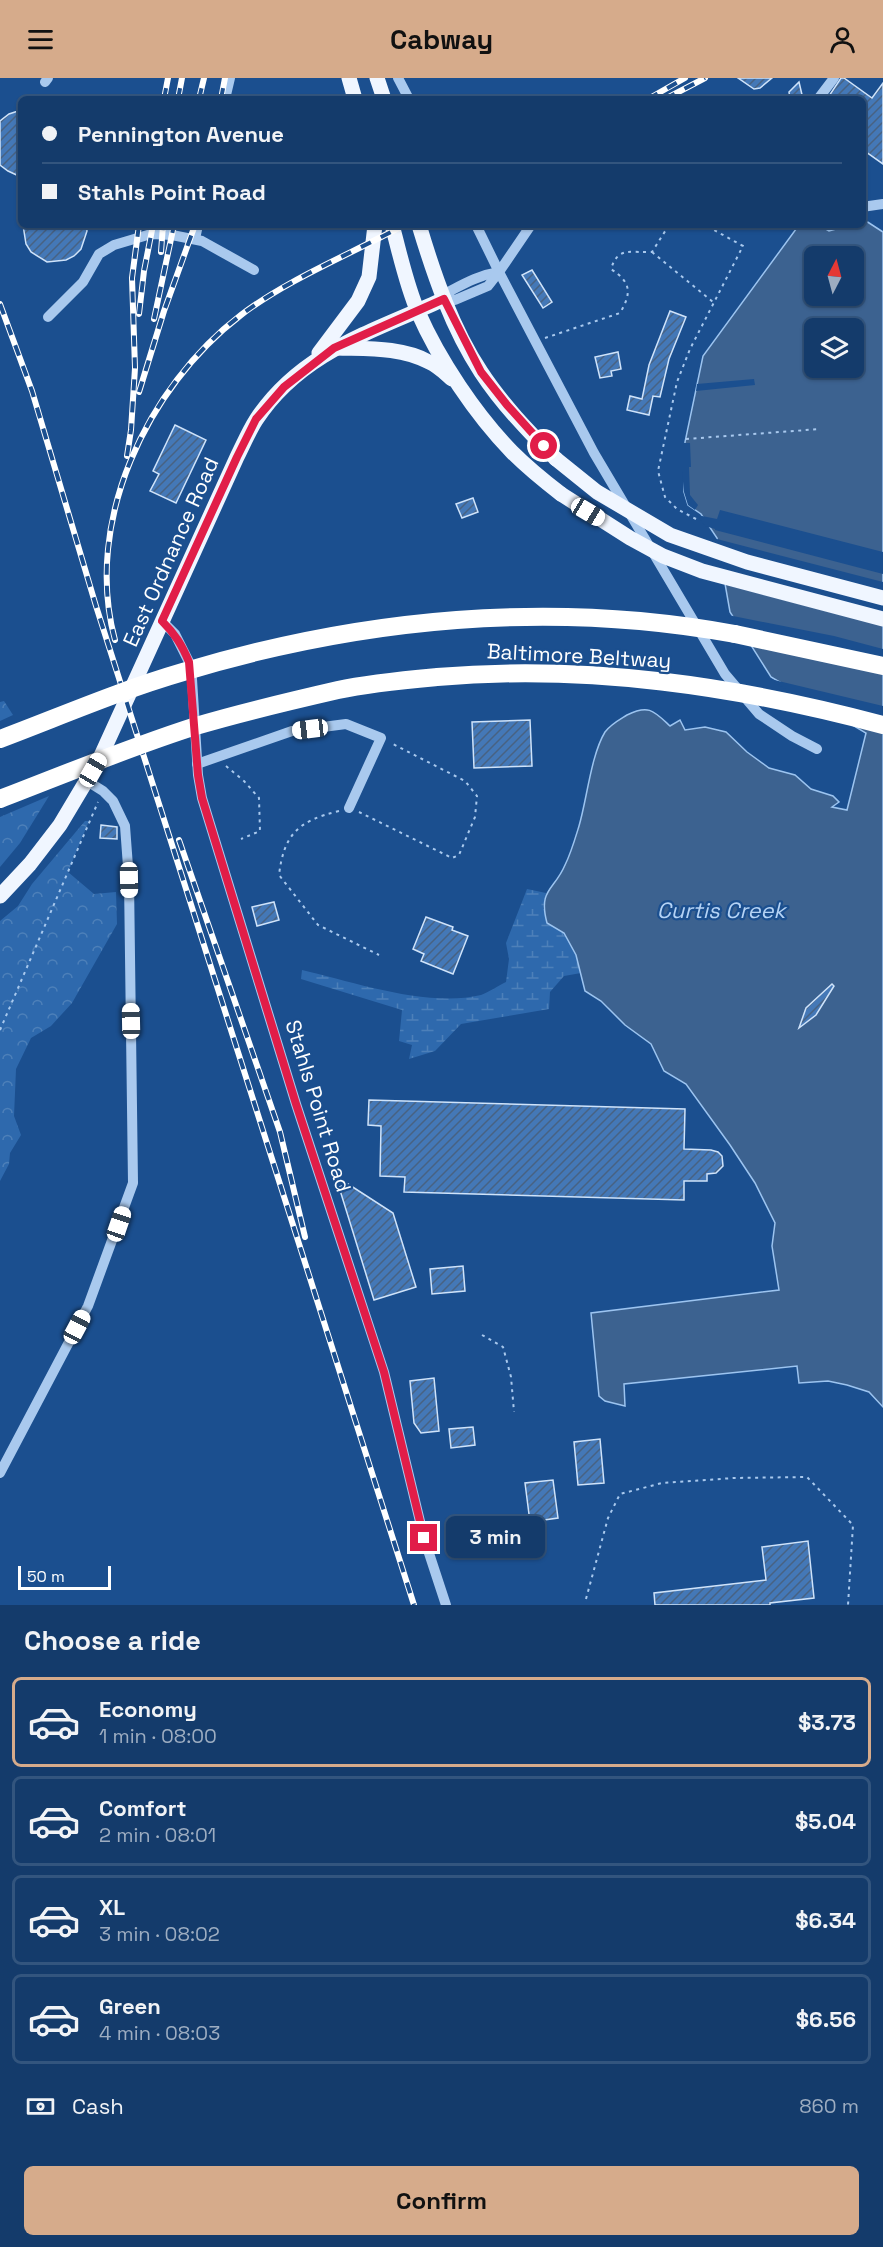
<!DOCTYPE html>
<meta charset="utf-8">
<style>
body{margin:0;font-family:"Space Grotesk",sans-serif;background:#1d4271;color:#f1f3f6;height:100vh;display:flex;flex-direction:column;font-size:22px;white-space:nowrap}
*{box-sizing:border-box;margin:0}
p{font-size:20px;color:#9dadc1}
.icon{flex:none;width:33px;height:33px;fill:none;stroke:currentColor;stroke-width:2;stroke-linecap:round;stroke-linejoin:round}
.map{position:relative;height:1527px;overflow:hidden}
.panel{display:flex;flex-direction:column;background:#143b6b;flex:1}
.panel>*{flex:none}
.top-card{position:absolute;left:18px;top:18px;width:848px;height:132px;border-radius:9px;box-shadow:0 2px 4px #0004,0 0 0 2px #33557e;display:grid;align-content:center;height:132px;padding:0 24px;background:#143b6b}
.needle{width:39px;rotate:6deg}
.tools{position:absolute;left:804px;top:168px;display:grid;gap:12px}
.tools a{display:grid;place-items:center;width:60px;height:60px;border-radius:9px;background:#143b6b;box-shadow:0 2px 4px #0004,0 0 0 2px #33557e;font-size:30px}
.scale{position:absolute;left:18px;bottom:15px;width:93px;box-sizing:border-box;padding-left:6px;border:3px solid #fff;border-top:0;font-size:16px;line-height:21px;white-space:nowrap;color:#fff;-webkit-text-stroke:4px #1b4f8f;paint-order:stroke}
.end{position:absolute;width:27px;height:27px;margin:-14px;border:8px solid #e11d48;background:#fff;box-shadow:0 0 0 3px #fff}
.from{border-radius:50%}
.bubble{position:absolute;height:42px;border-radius:9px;background:#143b6b;box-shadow:0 2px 4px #0004,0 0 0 2px #33557e;font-size:20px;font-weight:700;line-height:42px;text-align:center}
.car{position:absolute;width:18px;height:36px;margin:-18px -9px;border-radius:8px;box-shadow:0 0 4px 2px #0007;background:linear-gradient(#fff 24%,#345 0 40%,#fff 0 76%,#345 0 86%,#fff 0)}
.top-card b{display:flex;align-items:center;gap:21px;height:57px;font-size:22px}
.top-card b+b{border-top:2px solid #33557e}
.top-card i{width:15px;height:15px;background:#f1f3f6}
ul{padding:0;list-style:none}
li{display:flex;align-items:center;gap:18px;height:90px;margin:0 12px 9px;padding:0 12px;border:3px solid #33557e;border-radius:9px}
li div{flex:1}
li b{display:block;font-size:22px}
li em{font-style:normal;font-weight:700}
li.active{border-color:#d6ab8b}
li>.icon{width:54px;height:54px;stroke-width:1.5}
h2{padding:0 24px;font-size:27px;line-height:72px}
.pay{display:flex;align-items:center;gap:15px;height:66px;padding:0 24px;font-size:22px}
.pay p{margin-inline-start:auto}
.primary-button{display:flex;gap:12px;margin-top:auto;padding:12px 24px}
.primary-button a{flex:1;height:69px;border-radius:9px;background:#d6ab8b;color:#111;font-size:24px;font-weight:700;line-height:69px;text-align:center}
header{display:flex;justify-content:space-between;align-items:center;height:78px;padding:0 24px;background:#d6ab8b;color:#111;font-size:27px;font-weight:700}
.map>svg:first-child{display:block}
</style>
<header><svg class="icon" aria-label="menu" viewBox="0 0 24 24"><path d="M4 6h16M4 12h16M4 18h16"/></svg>Cabway<svg class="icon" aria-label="person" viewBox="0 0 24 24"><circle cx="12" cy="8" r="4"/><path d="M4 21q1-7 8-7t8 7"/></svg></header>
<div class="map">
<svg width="883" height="1527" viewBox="0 0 883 1527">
<defs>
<pattern id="forest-crowns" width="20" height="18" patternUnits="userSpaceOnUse" patternTransform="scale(1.5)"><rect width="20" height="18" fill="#2e69ad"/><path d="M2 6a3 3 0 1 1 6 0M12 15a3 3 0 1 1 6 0" fill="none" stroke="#4d80b9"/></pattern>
<pattern id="wetland-marsh" width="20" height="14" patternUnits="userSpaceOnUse" patternTransform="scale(1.5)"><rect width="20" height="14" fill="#2e69ad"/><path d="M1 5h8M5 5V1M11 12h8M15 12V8" fill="none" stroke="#4d80b9"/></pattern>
<pattern id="building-hatch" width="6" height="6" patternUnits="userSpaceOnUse" patternTransform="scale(1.5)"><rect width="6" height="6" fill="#4478b7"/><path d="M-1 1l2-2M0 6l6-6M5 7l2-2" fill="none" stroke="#486282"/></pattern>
</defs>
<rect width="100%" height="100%" fill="#1b4f8f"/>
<g fill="url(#forest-crowns)">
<path d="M4,623l9,14 -13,6v-19z"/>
<path d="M49,718l-29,47 -20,24v-50z"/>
<path d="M85,743h4l-21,51 26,22 22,-2 1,32 -45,79 -21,23 -20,12 -15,31 -2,47 7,19 -11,18 -1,11 -9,17v-260l18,-15 14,-22z"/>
</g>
<path fill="url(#wetland-marsh)" d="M527,811l19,4 -3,16 51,-4 17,106 -10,-10 -16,-10 -4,-18 -17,3 -14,16 -1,17 -88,15 -26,27 -26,8 3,-14 -13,-4 3,-31 -101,-31 1,-9c52,12 126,38 179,25 8,-3 17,-9 25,-13l3,-23 -3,-16z"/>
<path fill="#3c6290" stroke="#9cc4f0" stroke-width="1.5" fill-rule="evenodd" d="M866,143l17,11v1175l-14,-15 -22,-7 -19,-4 -29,2 -2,-17 -173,18 1,22 -20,-5 -6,-5 -8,-83 188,-23 -7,-44 3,-23 -20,-40 -25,-38 -44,-61 -22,-13 -13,-27 -26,-19 -24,-24 -16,-10 -9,-36 -12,-22 -17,-10c-9,-34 7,-32 18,-58 6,-12 10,-26 14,-39 8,-27 12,-71 26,-94 6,-8 14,-12 22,-17 22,-11 27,-4 43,11l10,-6 5,10 20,-3 21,5 21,20 22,16 26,7 16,14 22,7 6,6 -7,5 15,3 19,-77 -95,-56 -41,-65 -13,-74 -16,-24 -13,-9 -4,-13 1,-50 18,-86 96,-131h20l10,6 22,-6h11l1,-3zM814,178h40v40h-40zM814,250h40v40h-40z"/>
<g fill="#1b4f8f">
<path d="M754,301l1,6 -59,6 1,-7z"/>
<path d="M682,365h8l1,24h-2l1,28 8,10 -3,5 -7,-5 -4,-13 -2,-21z"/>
<path d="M720,432l163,42v22l-168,-44v-1l-10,-3 -8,-11 20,4z"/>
<path d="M713,460l170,44v44l-161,-42z"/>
<path d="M728,537l106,21 49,13v23l-138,-31z"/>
<path d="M770,601l113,27v27l-73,-28z"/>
</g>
<g fill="url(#building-hatch)" stroke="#cfe3fa" stroke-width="1.5">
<path d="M738,0h34l-12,10 -6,1z"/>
<path d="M841,0h3l28,20 11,-15v81l-21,-15v-50h-35z"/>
<path d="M799,4l4,17h-13l-1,-7z"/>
<path d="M21,32v67l-13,-6 -8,-6v-44l9,-7z"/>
<path d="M23,147h63l1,6 -6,18 -7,7 -8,4 -19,2 -16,-10 -5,-8z"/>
<path d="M532,192l20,32 -9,6 -21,-33z"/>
<path d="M670,233l16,6 -17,42 -9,38 -7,-1 -4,19 -22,-5 3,-14 12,3 7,-34z"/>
<path d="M618,274l3,17 -10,2 1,5 -12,2 -5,-21z"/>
<path d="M175,347l31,15 -30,63 -26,-12 9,-17 -6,-3z"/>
<path d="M473,420l5,14 -16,6 -6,-14z"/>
<path d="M530,642l2,46 -58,2 -2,-46z"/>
<path d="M101,747l16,2v12l-17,-1z"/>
<path d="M274,824l5,18 -22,6 -5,-19z"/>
<path d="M426,839l27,10 -1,3 16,6 -15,38 -32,-13 3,-7 -11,-5z"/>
<path d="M832,906l2,2 -18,29 -17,13 7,-20z"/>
<path d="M369,1022l316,9 -1,40 27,1 7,2 4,4 1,10 -7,7 -9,1v7h-23v19l-280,-8 1,-15 -25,-1 1,-50 -13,-1z"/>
<path d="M348,1106l45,29 23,74 -42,13 -35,-113z"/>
<path d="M463,1188l2,25 -33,3 -2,-25z"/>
<path d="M434,1300l5,53 -18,2 -7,-10 -4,-42z"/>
<path d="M473,1349l2,18 -24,3 -2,-19z"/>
<path d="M600,1361l4,44 -26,2 -4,-43z"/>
<path d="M553,1402l5,38 -28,4 -5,-39z"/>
<path d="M808,1463l6,57 -44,5v2h-115l-1,-12 112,-13 -4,-33z"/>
</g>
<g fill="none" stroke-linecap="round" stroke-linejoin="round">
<g stroke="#a9c9ee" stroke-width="2" stroke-dasharray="3 4.5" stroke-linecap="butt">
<path d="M652,174l61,50"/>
<path d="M545,260l75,-25c12,-20 11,-31 -9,-44 7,-23 20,-16 41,-17l17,-27"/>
<path d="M686,361l134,-10"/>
<path d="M696,441l-19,-10 -12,-12 -7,-26 19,-89 13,-33 53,-103 -38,-21"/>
<path d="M226,688l18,15 15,17 1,33 -19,8"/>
<path d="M339,733c-41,10 -55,23 -60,64l39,50 61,30"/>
<path d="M359,734l93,46 7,-3 16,-38 2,-21 -12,-15 -74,-38"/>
<path d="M0,952l98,-228"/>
<path d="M482,1257l21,12 8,30 3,35"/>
<path d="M586,1521l22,-81 12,-24 42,-11 72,-5 73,-1 46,48 -5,80"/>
</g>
<g stroke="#a9c9ee" stroke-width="10">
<path d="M398,0l11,21"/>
<path d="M45,4l3,-4"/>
<path d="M225,21l5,-21"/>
<path d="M818,21l16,-21"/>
<path d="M862,129l21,-3"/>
<path d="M476,147l23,47 95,181 131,221 34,40 33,22 25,13"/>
<path d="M195,161l3,-14"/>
<path d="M448,220l2,-7c17,-9 30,-16 49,-19"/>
<path d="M444,221l4,-1 7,2 33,-14 11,-14 32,-47"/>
<path d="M48,239l35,-35 16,-28 15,-9 37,-11 21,1 30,6 52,29"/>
<path d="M162,543l13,13 14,28 3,17 6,96 4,23 94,306 88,268 40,166 22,67"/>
<path d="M197,686l95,-33 54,-7 35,14 -32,70"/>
<path d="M0,1395l88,-167 45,-123 -4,-303 -4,-54 -12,-25 -10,-10 -16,-10"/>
</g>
<g stroke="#f0f6ff" stroke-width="15">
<path d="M349,0l6,21"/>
<path d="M377,0l7,21"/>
<path d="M392,147c8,29 14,59 26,87 21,48 58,103 94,140 15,15 32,29 49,42"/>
<path d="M419,147c15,50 33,103 62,147 21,32 48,60 75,87"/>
<path d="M337,270c31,1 64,-1 92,14 9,4 16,11 23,17"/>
<path d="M319,275l39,-52 11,-24 6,-52"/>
<path d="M0,818l30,-32 30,-39 40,-67 137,-301c6,-12 12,-26 19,-37 45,-69 119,-89 188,-121"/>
</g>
<path stroke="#fff" stroke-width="18" d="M735,556l148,32"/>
<defs>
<g id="rail">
<path d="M164,21l4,-21"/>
<path d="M178,21l4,-21"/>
<path d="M199,21l5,-21"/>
<path d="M221,21l4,-21"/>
<path d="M648,21l37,-21"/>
<path d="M665,21l40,-21"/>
<path d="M682,21h29"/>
<path d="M161,174l2,-27"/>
<path d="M0,226l32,87 64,215 318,999"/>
<path d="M139,236l5,-43 9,-46"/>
<path d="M154,241l20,-94"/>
<path d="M139,314l25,-81 31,-86"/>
<path d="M127,378l4,-26 4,-62 -3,-90 7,-53"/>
<path d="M115,562c-32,-118 32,-253 126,-325 47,-36 110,-61 163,-90"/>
<path d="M179,762l101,292 25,105"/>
</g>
</defs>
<use href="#rail" stroke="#fff" stroke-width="6"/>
<use href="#rail" stroke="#1b4f8f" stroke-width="4" stroke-dasharray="11" stroke-linecap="butt"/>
<g stroke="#f0f6ff" stroke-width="15">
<path d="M556,381l41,33 73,43 77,27 136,36"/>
<path d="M561,416l69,44 33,18 39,15 181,48"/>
</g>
<g stroke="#fff" stroke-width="18">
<path d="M0,661c61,-23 121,-49 183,-67 179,-54 367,-72 552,-38"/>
<path d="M0,721c65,-25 130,-52 196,-73 47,-14 94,-25 142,-36 32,-7 66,-10 99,-13 151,-13 300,9 446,48"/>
</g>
</g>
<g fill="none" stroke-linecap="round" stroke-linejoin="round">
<path stroke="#e11d48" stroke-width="8" d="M424,1460l-40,-166 -88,-268 -94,-306 -4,-23 -9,-113c-7,-17 -14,-28 -27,-41l75,-164 19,-38 28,-32 50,-39 110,-49 37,73 26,33 37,41"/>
</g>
<g text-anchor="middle" stroke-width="4.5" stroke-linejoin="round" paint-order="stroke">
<g font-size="21" fill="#fff" stroke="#1b4f8f">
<text transform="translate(171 474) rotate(-66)" y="7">East Ordnance Road</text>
<text transform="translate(579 578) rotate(3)" y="7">Baltimore Beltway</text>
<text transform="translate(318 1028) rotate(73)" y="7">Stahls Point Road</text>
</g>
<g font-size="22" font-style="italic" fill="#b5d3f5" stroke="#1b4f8f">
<text x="721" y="840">Curtis Creek</text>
</g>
</g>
</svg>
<div class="tools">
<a><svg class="needle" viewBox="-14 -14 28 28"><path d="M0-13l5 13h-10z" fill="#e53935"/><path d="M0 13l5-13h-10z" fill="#9dadc1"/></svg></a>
<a><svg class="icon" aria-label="layers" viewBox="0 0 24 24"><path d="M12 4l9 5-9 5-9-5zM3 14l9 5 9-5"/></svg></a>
</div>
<div class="scale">50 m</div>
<i class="end from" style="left:544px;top:368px"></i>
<i class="end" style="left:424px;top:1460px"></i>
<div class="bubble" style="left:446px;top:1438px;width:99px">3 min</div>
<i class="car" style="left:588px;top:434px;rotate:121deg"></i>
<i class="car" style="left:310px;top:651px;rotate:263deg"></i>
<i class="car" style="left:93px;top:692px;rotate:30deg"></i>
<i class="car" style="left:129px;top:802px;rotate:179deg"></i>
<i class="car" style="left:131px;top:943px;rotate:359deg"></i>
<i class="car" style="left:119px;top:1146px;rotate:19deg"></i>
<i class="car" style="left:77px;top:1249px;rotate:28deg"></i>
<div class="top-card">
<b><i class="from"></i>Pennington Avenue</b>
<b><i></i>Stahls Point Road</b>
</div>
</div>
<section class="panel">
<h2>Choose a ride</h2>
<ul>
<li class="active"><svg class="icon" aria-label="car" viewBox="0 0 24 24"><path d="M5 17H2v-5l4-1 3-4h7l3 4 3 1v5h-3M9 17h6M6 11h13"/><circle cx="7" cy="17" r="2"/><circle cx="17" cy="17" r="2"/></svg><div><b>Economy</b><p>1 min · 08:00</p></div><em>$3.73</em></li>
<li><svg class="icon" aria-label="car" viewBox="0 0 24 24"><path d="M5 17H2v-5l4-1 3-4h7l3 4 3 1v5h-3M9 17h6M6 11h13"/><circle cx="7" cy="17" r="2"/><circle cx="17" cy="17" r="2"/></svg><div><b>Comfort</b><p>2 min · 08:01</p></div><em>$5.04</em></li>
<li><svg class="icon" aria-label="car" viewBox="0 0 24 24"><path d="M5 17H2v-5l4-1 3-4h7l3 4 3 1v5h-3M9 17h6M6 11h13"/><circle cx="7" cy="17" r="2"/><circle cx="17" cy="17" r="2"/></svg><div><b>XL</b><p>3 min · 08:02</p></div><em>$6.34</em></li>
<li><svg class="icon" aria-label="car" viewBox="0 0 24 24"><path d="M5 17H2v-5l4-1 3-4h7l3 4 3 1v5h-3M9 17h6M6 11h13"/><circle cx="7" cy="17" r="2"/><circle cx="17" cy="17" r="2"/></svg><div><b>Green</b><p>4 min · 08:03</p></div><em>$6.56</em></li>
</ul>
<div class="pay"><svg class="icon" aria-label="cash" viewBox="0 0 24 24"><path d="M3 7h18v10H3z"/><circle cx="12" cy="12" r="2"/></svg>Cash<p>860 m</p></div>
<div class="primary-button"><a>Confirm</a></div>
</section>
